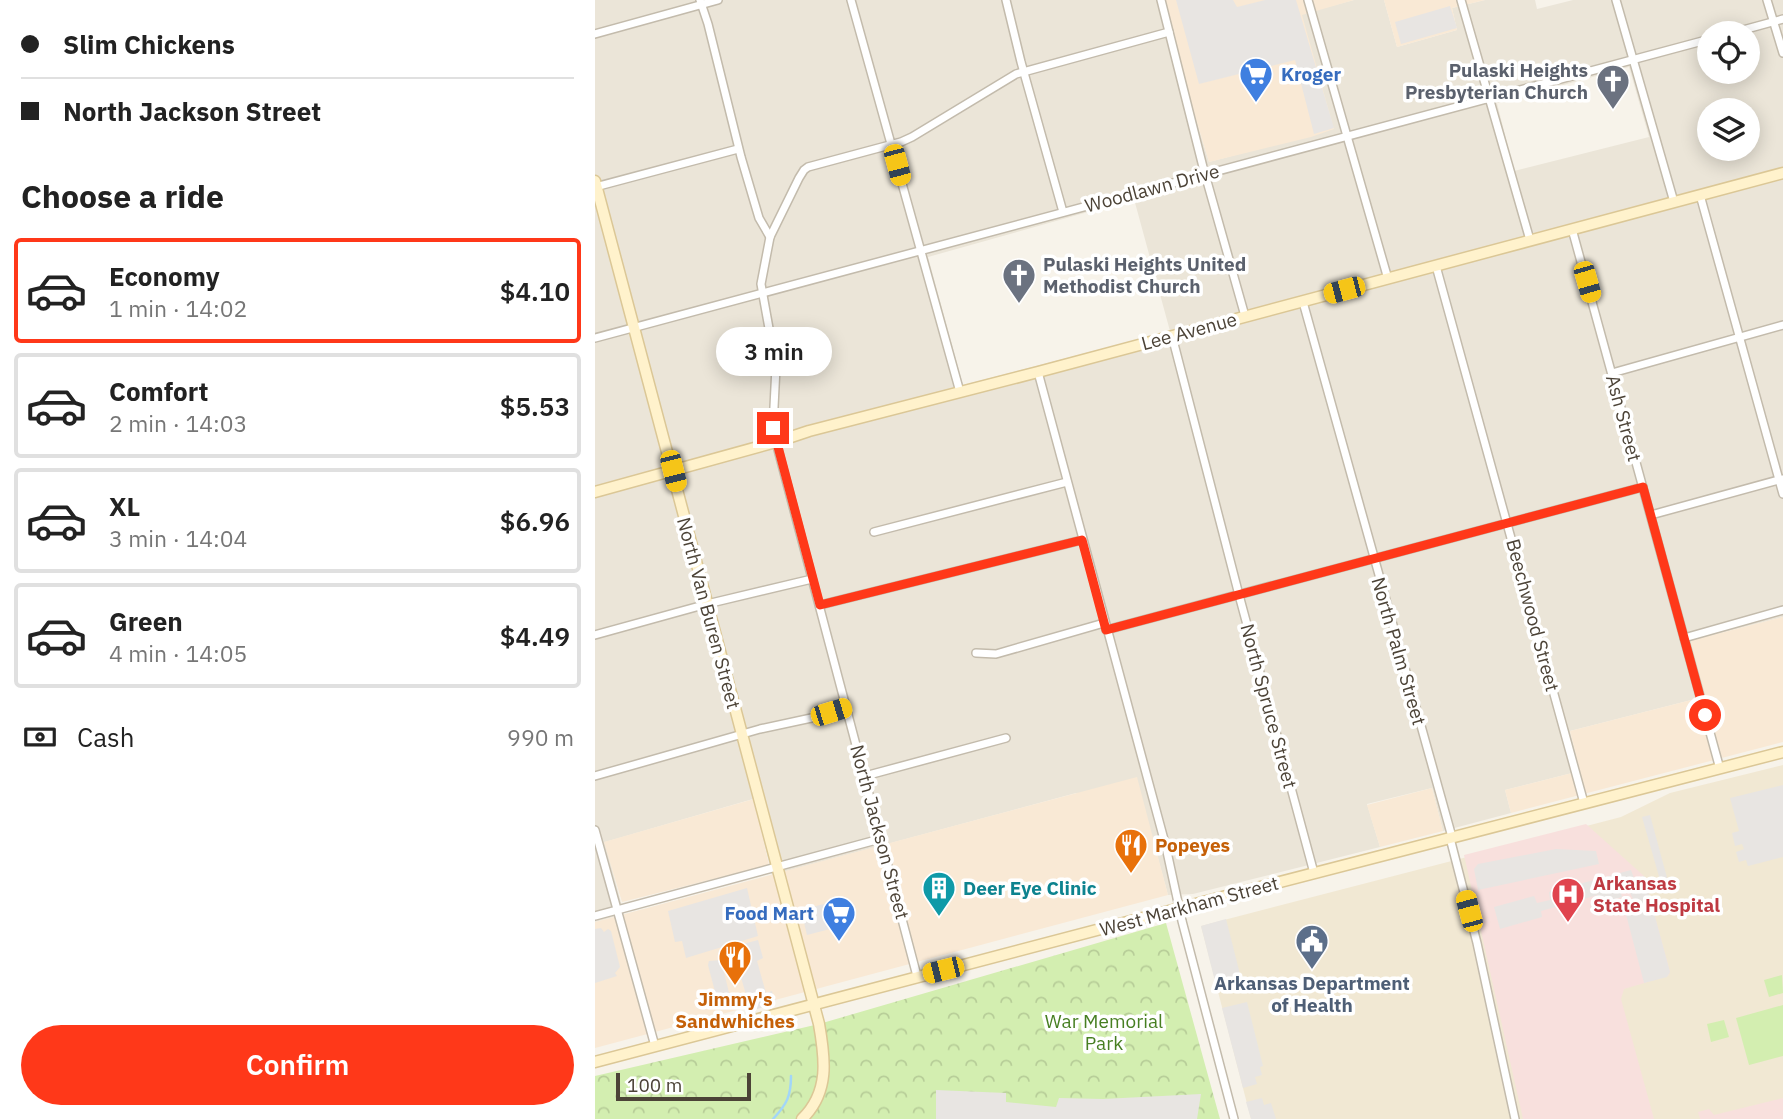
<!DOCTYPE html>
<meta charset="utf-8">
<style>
body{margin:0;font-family:"IBM Plex Sans",sans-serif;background:#f6f6f6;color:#222;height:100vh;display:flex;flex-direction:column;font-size:26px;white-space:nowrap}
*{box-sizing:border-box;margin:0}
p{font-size:23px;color:#767676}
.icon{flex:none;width:38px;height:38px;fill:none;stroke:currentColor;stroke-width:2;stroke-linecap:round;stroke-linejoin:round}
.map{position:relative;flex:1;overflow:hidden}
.sheet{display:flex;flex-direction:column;background:#fff;width:595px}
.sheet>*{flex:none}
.hud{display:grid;align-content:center;height:154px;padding:0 21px;background:#fff}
.buttons{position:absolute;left:1102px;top:21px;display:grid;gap:14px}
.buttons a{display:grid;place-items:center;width:63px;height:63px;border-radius:50%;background:#fff;box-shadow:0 4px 18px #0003;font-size:35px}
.scale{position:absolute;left:21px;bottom:18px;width:135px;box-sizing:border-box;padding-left:7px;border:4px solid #4c4337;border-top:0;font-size:19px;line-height:24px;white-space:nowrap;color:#4c4337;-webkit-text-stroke:5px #fff;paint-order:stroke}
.end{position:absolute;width:32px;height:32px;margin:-16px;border:9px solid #ff3819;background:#fff;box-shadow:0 0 0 4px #fff}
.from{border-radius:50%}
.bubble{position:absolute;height:49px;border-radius:24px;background:#fff;box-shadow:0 4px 18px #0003;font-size:23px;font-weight:600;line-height:49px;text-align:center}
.car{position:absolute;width:21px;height:42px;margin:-21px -10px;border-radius:9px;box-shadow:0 0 5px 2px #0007;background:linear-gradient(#f5c518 24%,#345 0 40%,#f5c518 0 76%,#345 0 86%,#f5c518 0)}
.hud b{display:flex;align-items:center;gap:24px;height:66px;font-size:26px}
.hud b+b{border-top:2px solid #e0e0e0}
.hud i{width:18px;height:18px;background:#222}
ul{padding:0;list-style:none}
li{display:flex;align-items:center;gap:21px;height:105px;margin:0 14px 10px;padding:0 7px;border:4px solid #e0e0e0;border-radius:7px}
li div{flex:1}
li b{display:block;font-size:26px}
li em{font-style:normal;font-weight:600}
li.selected{border-color:#ff3819}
li>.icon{width:63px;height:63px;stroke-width:1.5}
h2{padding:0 21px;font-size:32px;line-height:84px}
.pay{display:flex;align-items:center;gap:18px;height:77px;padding:0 21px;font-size:26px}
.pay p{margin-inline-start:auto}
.cta{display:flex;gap:14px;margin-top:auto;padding:14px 21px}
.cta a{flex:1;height:80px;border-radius:42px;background:#ff3819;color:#fff;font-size:28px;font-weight:600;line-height:80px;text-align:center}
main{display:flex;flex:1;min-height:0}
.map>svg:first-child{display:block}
</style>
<main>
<section class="sheet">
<div class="hud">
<b><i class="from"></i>Slim Chickens</b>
<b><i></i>North Jackson Street</b>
</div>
<h2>Choose a ride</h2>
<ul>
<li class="selected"><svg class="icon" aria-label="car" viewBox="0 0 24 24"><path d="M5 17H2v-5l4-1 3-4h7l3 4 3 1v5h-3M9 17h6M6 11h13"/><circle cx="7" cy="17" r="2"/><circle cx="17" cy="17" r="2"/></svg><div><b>Economy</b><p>1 min · 14:02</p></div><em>$4.10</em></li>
<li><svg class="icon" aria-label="car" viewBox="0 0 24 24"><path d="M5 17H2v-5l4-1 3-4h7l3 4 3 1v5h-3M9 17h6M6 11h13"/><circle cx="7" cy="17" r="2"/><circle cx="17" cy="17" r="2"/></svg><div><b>Comfort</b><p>2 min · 14:03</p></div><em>$5.53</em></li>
<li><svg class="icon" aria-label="car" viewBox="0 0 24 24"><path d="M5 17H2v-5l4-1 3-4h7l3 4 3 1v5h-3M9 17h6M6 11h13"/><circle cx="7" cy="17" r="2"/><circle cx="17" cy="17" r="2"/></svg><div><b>XL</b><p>3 min · 14:04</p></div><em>$6.96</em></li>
<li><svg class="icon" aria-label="car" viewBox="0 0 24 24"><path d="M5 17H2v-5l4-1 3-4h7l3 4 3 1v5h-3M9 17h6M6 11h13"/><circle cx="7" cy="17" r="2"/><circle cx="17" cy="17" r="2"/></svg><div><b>Green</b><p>4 min · 14:05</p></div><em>$4.49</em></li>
</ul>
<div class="pay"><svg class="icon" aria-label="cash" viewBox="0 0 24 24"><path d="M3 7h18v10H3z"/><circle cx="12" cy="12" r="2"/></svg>Cash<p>990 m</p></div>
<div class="cta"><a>Confirm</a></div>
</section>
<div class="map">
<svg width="1188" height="1119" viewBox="0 0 1188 1119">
<defs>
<pattern id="park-crowns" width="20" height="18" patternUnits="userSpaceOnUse" patternTransform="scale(1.75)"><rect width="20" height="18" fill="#d3eeb0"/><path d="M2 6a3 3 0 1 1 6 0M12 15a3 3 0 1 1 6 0" fill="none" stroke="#b7cd98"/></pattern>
</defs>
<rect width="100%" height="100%" fill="#f7f3ea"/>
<path fill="#ebe5d8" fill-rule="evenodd" d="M0,0h565l49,162 124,-33 -32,-115 53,-14h30l13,47 60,-17 -5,-22 33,-8h50l2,9 36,-9h210v617l-94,24 14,56 -133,34 10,40 -75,19 6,23 -68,18 -11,-43 -65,16 13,43 -187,47 -25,1 -15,-55 -77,-47 -304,82 -19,-76 -148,43 19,72 -29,8zM1115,33h38v39h-38zM1034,67l20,70 -135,34 -17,-68zM1115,110h38v39h-38zM539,199l36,132 -207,54 -35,-128z"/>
<g fill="#f9e9d5">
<path d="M565,0h194l-52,15 32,114 -23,8 -102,25z"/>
<path d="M789,0h101l-33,8 5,22 -60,17z"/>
<path d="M1188,617v125l-272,71 -6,-23 75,-19 -10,-40 133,-34 -14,-56z"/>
<path d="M542,777l31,118 -573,153v-126z"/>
<path d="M837,788l11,43 -63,16 -13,-42z"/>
<path d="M159,799l15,66 -147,37 -18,-60z"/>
</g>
<path fill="#f1e8d3" d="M1188,765v354h-532l-50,-193 420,-109 49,-24z"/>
<g fill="#f8e0dd">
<path d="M991,824l58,52 26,96 -2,4 -44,13 -3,10 33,120h-131l-59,-264z"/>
<path d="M1188,1098v21h-83l-2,-7 11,-3 5,6z"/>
</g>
<g fill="#d3eeb0">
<path d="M1187,975l1,18 -14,4 -5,-17z"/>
<path d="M1188,1005v51l-34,9 -13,-47z"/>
<path d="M1129,1020l5,17 -18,5 -4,-18z"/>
</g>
<path fill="url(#park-crowns)" d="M571,923l54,196h-625v-43l224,-52z"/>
<g fill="#e8e5e2">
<path d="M581,0h57l4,7 28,-7h31l38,128 -20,6 -19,-74 -96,24z"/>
<path d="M855,6l7,22 -56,16 -6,-22z"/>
<path d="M1188,785v72l-35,9 -2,-6 -7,2 -3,-10 8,-3 -2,-5 -7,2 -3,-13 7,-2 -9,-33z"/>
<path d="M1055,815l19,70 -7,2 -20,-70z"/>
<path d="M961,849l40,2 3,13 -121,26 -4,-21 4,-5z"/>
<path d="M1036,870l3,8 10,-2 26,96 -3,5 -23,6 -21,-80 10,-4 -5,-11 -8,1 2,8 -22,6 -2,-8 -57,16 1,6 -42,12 -6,-22 40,-11 3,7 13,-3 -1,-8z"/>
<path d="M152,888l11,48 -72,22 -4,-17 -7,1 -7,-31z"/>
<path d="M252,898l6,25 -46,12 -6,-25z"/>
<path d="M631,919l16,63 -25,7 -16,-63z"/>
<path d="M6,928l3,4 4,-3 3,2 9,36 -5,6 2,3 -22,7v-54z"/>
<path d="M163,940l5,18 -6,3 9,32 6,-2 2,9 -7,2 1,4 -11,3 -1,-3 -6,2 -18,-61z"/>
<path d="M126,960l11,45 -7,2 -7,-4 -10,-38 1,-4z"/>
<path d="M652,1002l16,64 -3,1 2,8 -7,2 2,7 -14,4 -21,-80z"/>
<path d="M341,1090l70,3v9l50,5 3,-9 44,1 98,-5 -4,25h-261z"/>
<path d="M667,1098l2,7 7,-2 5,16h-25l-5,-17z"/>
</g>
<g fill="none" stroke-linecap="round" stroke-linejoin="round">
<path stroke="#a2d6f8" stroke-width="2.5" d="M178,1119c14,-15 18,-23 18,-43"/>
<defs>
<g id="street">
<path d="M105,0l8,24 33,133 18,61 11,19"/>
<path d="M256,0l109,392"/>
<path d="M411,0l15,62 42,150"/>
<path d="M566,0l42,167 42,149"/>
<path d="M713,0l80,279"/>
<path d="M866,0l69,240"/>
<path d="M1021,0l58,202"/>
<path d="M1172,0l16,53"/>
<path d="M1137,33l51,-14"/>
<path d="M0,34l123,-34"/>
<path d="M0,187l143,-38"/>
<path d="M1105,195l83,299"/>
<path d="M977,229l148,540"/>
<path d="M841,266l148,537"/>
<path d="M708,302l149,535"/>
<path d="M577,336l67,259 75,278"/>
<path d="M0,338l1115,-299"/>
<path d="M443,372l128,475 16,74 52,198"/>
<path d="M1017,373l171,-48"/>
<path d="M1056,515l131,-36"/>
<path d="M279,532l193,-50"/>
<path d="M225,605l262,-65"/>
<path d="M511,630l537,-143"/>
<path d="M0,635l112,-31 105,-25"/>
<path d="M1089,638l99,-28"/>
<path d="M381,653l20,1 108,-31"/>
<path d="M0,776l165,-47 56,-12 31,-10"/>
<path d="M270,776l141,-38"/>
<path d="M0,830l60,216"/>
<path d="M855,838l27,105 38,176"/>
<path d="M0,916l285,-77"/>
<path d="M322,976l-141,-534 -3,-15 3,-60 -15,-83 9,-47 29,-59 5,-8 4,-3 93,-25 11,-5 104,-63 153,-42"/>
</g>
<g id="secondary">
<path d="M0,181l224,843c6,34 11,68 -17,95"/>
<path d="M0,492l181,-50 33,-11 229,-59 745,-199"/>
<path d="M0,1062l654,-172 534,-138"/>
</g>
</defs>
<use href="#street" stroke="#c3bbac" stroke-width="10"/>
<use href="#secondary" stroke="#dbc796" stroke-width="13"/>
<use href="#street" stroke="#fff" stroke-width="7"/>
<use href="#secondary" stroke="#fff2cc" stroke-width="10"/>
</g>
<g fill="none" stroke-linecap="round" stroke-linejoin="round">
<path stroke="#ff3819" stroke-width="9" d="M178,428l47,177 262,-65 24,90 537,-143 62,228"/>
</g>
<defs>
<symbol id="supermarket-pin" viewBox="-11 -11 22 30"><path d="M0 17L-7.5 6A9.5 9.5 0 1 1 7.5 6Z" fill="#3f7fe0" stroke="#fff"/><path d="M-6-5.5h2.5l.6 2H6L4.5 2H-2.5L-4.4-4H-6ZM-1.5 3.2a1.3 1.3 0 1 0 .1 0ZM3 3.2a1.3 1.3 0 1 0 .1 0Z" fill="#fff"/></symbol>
<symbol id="church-pin" viewBox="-11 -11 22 30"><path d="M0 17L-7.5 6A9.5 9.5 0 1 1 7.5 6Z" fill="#6b7280" stroke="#fff"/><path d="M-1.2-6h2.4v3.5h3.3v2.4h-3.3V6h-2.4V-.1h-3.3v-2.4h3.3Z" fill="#fff"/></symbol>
<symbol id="restaurant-pin" viewBox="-11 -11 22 30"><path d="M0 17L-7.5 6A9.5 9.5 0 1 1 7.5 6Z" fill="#e8710a" stroke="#fff"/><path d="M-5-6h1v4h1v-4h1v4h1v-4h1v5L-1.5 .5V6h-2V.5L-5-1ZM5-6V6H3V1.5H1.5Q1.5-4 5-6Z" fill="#fff"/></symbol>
<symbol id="building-pin" viewBox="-11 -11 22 30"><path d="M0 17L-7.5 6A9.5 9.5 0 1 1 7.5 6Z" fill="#0f9aa8" stroke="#fff"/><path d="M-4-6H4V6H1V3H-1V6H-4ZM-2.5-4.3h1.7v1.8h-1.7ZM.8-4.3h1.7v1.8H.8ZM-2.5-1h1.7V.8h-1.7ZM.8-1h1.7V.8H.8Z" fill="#fff"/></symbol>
<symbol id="hospital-pin" viewBox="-11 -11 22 30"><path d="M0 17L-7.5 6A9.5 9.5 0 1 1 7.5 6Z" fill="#e0444e" stroke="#fff"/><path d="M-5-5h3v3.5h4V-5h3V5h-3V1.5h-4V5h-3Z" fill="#fff"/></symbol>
<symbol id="civic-pin" viewBox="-11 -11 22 30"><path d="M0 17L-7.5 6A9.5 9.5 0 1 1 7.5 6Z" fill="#5c6f8a" stroke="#fff"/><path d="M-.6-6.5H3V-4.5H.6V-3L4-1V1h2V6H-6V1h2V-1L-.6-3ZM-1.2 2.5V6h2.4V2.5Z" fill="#fff"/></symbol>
</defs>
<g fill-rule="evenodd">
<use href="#supermarket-pin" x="642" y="55" width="38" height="52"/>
<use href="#church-pin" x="999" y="62" width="38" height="52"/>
<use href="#church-pin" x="405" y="256" width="38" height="52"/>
<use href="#restaurant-pin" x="517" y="826" width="38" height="52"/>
<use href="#building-pin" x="325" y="869" width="38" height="52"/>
<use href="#hospital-pin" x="954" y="875" width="38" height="52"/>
<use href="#supermarket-pin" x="225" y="894" width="38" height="52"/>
<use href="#civic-pin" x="698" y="922" width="38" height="52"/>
<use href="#restaurant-pin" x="121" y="938" width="38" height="52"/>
</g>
<g text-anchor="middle" stroke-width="7" stroke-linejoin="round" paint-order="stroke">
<g font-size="19" font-weight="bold" fill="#5b616d" stroke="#fff" text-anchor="end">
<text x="993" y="77">Pulaski Heights<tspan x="993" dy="22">Presbyterian Church</tspan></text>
<text x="448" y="271" text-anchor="start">Pulaski Heights United<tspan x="448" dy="22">Methodist Church</tspan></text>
</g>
<g font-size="19" font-weight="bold" fill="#366cbe" stroke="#fff" text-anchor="start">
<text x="686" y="81">Kroger</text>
<text x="219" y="920" text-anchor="end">Food Mart</text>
</g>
<g font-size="19" fill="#4c4337" stroke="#fff">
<text transform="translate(557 188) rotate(-15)" y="7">Woodlawn Drive</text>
<text transform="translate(594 331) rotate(-15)" y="7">Lee Avenue</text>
<text transform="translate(1029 418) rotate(75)" y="7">Ash Street</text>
<text transform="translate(114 613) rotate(75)" y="7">North Van Buren Street</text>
<text transform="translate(938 615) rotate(75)" y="7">Beechwood Street</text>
<text transform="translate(804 651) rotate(74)" y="7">North Palm Street</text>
<text transform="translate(674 706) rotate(75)" y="7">North Spruce Street</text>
<text transform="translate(285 832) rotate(75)" y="7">North Jackson Street</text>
<text transform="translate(594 906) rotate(-15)" y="7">West Markham Street</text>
</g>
<g font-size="19" font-weight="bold" fill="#c56008" stroke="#fff" text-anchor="start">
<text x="560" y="852">Popeyes</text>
<text x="140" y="1006" text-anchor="middle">Jimmy's<tspan x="140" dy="22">Sandwhiches</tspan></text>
</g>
<g font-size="19" font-weight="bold" fill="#be3a42" stroke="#fff" text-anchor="start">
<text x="998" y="890">Arkansas<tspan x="998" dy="22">State Hospital</tspan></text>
</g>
<g font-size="19" font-weight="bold" fill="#0d838f" stroke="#fff" text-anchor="start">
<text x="368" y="895">Deer Eye Clinic</text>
</g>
<g font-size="19" font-weight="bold" fill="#4e5e75" stroke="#fff">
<text x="717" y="990">Arkansas Department<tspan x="717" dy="22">of Health</tspan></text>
</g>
<g font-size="19" fill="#477f22" stroke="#fff">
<text x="509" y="1028">War Memorial<tspan x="509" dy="22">Park</tspan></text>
</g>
</g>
</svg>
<div class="buttons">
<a><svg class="icon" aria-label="locate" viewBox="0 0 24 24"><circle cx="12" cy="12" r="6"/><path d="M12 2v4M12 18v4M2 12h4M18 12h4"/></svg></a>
<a><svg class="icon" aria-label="layers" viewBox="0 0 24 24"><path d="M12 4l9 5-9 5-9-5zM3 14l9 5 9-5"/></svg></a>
</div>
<div class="scale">100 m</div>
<i class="end from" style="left:1110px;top:715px"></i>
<i class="end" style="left:178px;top:428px"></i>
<div class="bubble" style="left:121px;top:327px;width:116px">3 min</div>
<i class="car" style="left:302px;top:165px;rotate:165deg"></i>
<i class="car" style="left:992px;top:282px;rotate:164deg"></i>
<i class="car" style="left:749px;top:290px;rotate:255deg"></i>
<i class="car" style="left:78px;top:471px;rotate:166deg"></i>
<i class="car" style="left:236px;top:712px;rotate:73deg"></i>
<i class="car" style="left:874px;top:911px;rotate:345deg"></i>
<i class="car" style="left:348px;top:970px;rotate:256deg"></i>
</div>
</main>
